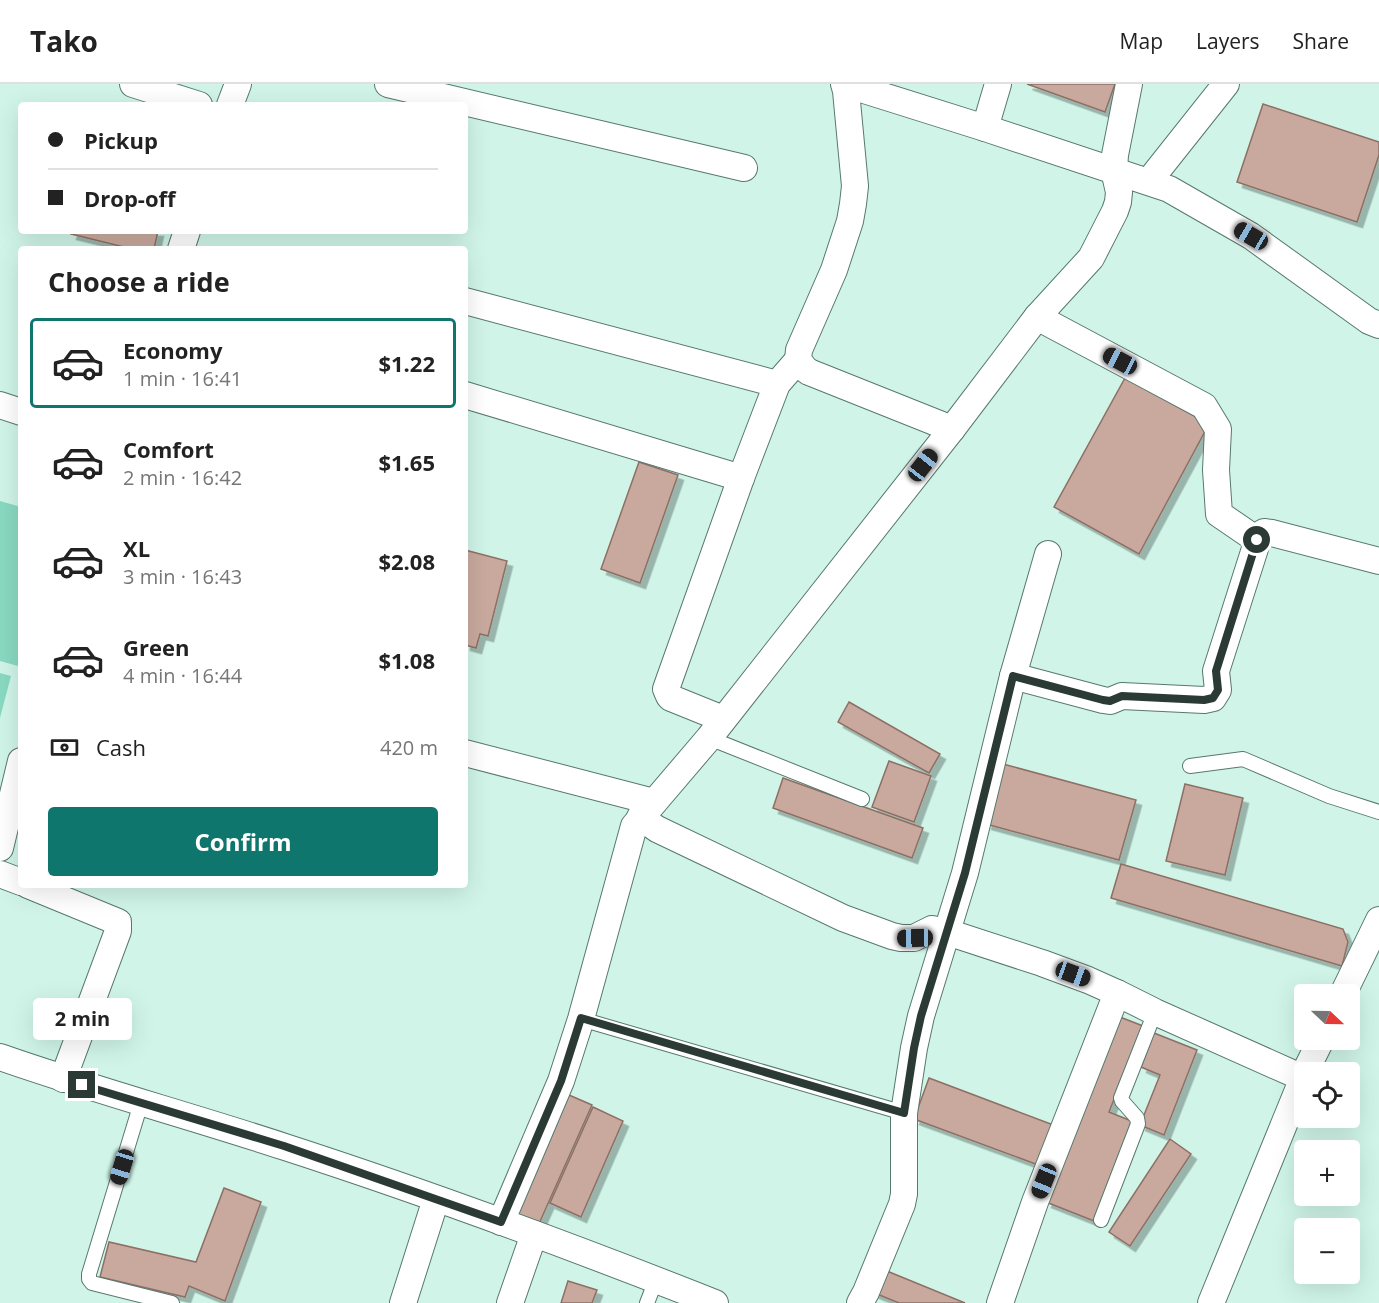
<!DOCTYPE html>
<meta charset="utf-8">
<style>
body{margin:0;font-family:"Open Sans",sans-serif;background:#f6f6f6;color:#222;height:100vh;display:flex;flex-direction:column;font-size:22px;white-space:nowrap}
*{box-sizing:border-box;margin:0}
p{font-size:20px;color:#767676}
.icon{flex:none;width:33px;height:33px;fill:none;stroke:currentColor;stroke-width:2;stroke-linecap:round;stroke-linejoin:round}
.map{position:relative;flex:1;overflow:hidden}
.side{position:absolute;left:18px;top:162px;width:450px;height:642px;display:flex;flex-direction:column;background:#fff;border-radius:6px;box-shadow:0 6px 24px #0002}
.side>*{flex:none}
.guide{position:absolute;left:18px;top:18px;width:450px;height:132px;border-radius:6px;box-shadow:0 6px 24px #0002;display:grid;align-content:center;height:132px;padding:0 30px;background:#fff}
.needle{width:39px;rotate:112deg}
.controls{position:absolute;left:1294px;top:900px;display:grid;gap:12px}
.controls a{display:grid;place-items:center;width:66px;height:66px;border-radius:6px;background:#fff;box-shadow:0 6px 24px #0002;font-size:30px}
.end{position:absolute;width:27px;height:27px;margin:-14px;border:8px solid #2c3a36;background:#fff;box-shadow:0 0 0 3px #fff}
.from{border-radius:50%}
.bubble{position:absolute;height:42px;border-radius:6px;background:#fff;box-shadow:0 6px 24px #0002;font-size:20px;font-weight:700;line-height:42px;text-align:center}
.car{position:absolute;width:18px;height:36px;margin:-18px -9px;border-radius:8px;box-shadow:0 0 4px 2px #0007;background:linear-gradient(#222 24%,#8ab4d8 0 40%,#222 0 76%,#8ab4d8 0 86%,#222 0)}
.guide b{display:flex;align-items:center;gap:21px;height:57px;font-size:22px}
.guide b+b{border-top:2px solid #e0e0e0}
.guide i{width:15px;height:15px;background:#222}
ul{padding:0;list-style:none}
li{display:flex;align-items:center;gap:18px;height:90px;margin:0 12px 9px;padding:0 18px;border:3px solid transparent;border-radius:6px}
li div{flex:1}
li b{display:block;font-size:22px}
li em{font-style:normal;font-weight:700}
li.selected{border-color:#0f766e}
li>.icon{width:54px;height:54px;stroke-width:1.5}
h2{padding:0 30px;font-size:27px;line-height:72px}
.pay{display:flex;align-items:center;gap:15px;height:66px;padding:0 30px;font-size:22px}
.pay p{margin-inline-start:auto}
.button{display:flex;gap:12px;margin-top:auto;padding:12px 30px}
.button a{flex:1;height:69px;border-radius:6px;background:#0f766e;color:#fff;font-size:24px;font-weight:700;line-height:69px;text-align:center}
header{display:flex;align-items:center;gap:36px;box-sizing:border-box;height:84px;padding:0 30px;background:#fff;border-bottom:2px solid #e0e0e0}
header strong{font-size:28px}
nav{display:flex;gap:33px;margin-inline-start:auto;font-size:21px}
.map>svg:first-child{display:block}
</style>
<header>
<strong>Tako</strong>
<nav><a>Map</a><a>Layers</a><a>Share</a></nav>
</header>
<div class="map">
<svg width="1379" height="1219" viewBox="0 0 1379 1219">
<defs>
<filter id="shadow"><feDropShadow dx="5.5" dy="5.5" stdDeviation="0" flood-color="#0004"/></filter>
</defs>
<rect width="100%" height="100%" fill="#d0f5e8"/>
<g fill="#89d9c1">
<path d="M0,417l21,6v148l-3,11 -18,-5z"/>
<path d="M0,589l11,3 -11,42z"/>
</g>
<g fill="#c9a99e" stroke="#8d6f65" stroke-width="1.5" filter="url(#shadow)">
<path d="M1027,0h88l-10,28z"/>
<path d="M1263,20l116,38v13l-22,67 -120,-40z"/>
<path d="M72,147h86l-4,18h-22l-61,-15z"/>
<path d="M1125,294l84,46 -70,130 -85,-47z"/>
<path d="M639,378l39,13 -38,108 -39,-14z"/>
<path d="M465,466l42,11 -19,75 -8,-2 -4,14 -11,-3z"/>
<path d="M849,618l91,52 -11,19 -91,-51z"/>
<path d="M889,677l42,15 -17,46 -42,-15z"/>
<path d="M1003,680l133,36 -17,60 -133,-36z"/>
<path d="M783,694l140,50 -11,30 -139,-50z"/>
<path d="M1185,700l58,14 -18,77 -59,-14z"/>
<path d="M1121,780l222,65 5,13 -6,24 -231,-68z"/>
<path d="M1120,933l23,9 -34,86 25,10 -40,99 -48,-19z"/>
<path d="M1154,949l43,17 -33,85 -24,-10 20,-50 -19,-8z"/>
<path d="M929,994l127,48 -15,40 -127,-47z"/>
<path d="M569,1011l23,10 -54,121 -23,-10z"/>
<path d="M593,1023l30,14 -42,96 -31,-14z"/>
<path d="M1170,1055l21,15 -61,92 -21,-14z"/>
<path d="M224,1104l37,14 -36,99 -36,-15 -4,11 -85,-20 9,-35 87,20z"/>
<path d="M882,1185l83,34h-66l-27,-11z"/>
<path d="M568,1197l29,9 -5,13h-31z"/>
</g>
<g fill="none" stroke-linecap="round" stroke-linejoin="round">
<defs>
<g id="service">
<path d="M709,654l153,61"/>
<path d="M1190,682l53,-7 86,37 50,16"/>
<path d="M581,935l323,94"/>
<path d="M141,1019l-52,171v5l3,4 80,20"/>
<path d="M1101,1136l37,-96 -1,-6 -15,-17 -1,-3 34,-86"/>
<path d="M647,1219l9,-23"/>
</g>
<g id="minor">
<path d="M133,0l66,21"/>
<path d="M388,0l356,84"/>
<path d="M844,0l2,7 9,95 -2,18 -3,17 -16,49 -35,80 -1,10 7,9 4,3 143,57"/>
<path d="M845,0l140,44 184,61 82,47 118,85 10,4"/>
<path d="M230,21l8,-21"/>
<path d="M985,44l13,-44"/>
<path d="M1149,97l77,-97"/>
<path d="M181,165l6,-18"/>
<path d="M465,217l312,83"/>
<path d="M1037,233l167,89 14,23 -2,41 3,44 38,26"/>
<path d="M465,311l276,83"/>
<path d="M0,321l21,7"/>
<path d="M1013,592l90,24 7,1 12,-5 82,4 9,-2 5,-8 -2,-19 43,-135 5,-4 8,1 107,28"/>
<path d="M723,635l-52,-21 -2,-2 -3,-7 75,-211 36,-94 21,-24"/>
<path d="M465,669l189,49"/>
<path d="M640,733l17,12 186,89 49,18 9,2h13l18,-9 15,3 95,31 46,17 29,13 38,19 148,66"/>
<path d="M0,764l21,-87"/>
<path d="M0,790l21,8"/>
<path d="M28,801l90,37v9l-55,148"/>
<path d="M1343,910l36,-74"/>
<path d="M0,973c94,33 191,59 285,90 145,47 288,100 430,156"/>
<path d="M1305,988l16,-32"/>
<path d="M501,1138l60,-141 20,-62 53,-193 75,-88 243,-309 85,-112 54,-59 24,-47 3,-9 1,-10 -5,-22 1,-15 14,-71"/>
<path d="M403,1219l33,-104"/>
<path d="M510,1219l24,-69"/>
<path d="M860,1219l6,-11 36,-88 2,-10v-81l10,-65 7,-32 44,-143 48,-197 35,-122"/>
<path d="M1000,1219l35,-101 82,-209"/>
<path d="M1211,1219l94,-230"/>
</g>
</defs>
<use href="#service" stroke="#57786e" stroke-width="16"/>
<use href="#minor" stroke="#57786e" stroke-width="28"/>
<use href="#service" stroke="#fff" stroke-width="14"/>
<use href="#minor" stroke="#fff" stroke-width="26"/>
</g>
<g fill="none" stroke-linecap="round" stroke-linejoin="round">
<path stroke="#2c3a36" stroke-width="8" d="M82,1001l202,61 217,76 60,-141 20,-63 323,95 10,-65 7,-32 44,-143 48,-197 90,24 7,1 12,-5 82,4 9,-2 5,-8 -2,-19 41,-131"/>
</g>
</svg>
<div class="controls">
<a><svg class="needle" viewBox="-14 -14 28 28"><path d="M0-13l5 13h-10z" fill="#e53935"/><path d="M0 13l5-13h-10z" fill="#767676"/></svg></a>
<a><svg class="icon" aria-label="locate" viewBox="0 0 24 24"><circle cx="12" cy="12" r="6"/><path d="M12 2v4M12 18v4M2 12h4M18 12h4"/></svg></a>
<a>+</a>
<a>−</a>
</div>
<i class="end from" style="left:1257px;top:456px"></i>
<i class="end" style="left:82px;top:1001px"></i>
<div class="bubble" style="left:33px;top:914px;width:99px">2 min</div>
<i class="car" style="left:1251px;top:152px;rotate:300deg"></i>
<i class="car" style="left:1120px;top:277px;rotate:298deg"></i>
<i class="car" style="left:923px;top:381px;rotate:38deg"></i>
<i class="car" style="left:915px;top:854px;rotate:269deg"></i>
<i class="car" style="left:1073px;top:890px;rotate:110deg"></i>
<i class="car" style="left:122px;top:1083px;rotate:197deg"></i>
<i class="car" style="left:1044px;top:1097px;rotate:202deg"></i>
<div class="guide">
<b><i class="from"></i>Pickup</b>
<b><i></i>Drop-off</b>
</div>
<section class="side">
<h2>Choose a ride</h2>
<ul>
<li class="selected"><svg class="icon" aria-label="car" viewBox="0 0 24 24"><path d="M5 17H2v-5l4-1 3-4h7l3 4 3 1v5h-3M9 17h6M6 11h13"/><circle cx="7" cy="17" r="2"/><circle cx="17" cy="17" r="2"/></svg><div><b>Economy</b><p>1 min · 16:41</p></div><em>$1.22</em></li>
<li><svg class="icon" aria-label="car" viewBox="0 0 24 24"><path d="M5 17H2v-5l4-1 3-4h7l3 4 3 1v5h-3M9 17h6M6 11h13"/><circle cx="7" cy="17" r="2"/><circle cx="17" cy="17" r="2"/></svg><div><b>Comfort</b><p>2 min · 16:42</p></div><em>$1.65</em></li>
<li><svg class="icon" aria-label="car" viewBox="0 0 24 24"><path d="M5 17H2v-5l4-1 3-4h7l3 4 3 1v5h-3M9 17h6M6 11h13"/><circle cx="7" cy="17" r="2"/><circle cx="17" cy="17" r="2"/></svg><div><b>XL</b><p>3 min · 16:43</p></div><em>$2.08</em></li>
<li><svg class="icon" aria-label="car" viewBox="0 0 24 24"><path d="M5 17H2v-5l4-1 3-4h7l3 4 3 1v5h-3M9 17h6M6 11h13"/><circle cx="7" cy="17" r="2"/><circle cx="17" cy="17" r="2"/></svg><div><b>Green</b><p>4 min · 16:44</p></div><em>$1.08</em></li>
</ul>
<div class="pay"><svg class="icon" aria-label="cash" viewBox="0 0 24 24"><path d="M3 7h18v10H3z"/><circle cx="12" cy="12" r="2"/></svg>Cash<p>420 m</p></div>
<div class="button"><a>Confirm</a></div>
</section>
</div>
